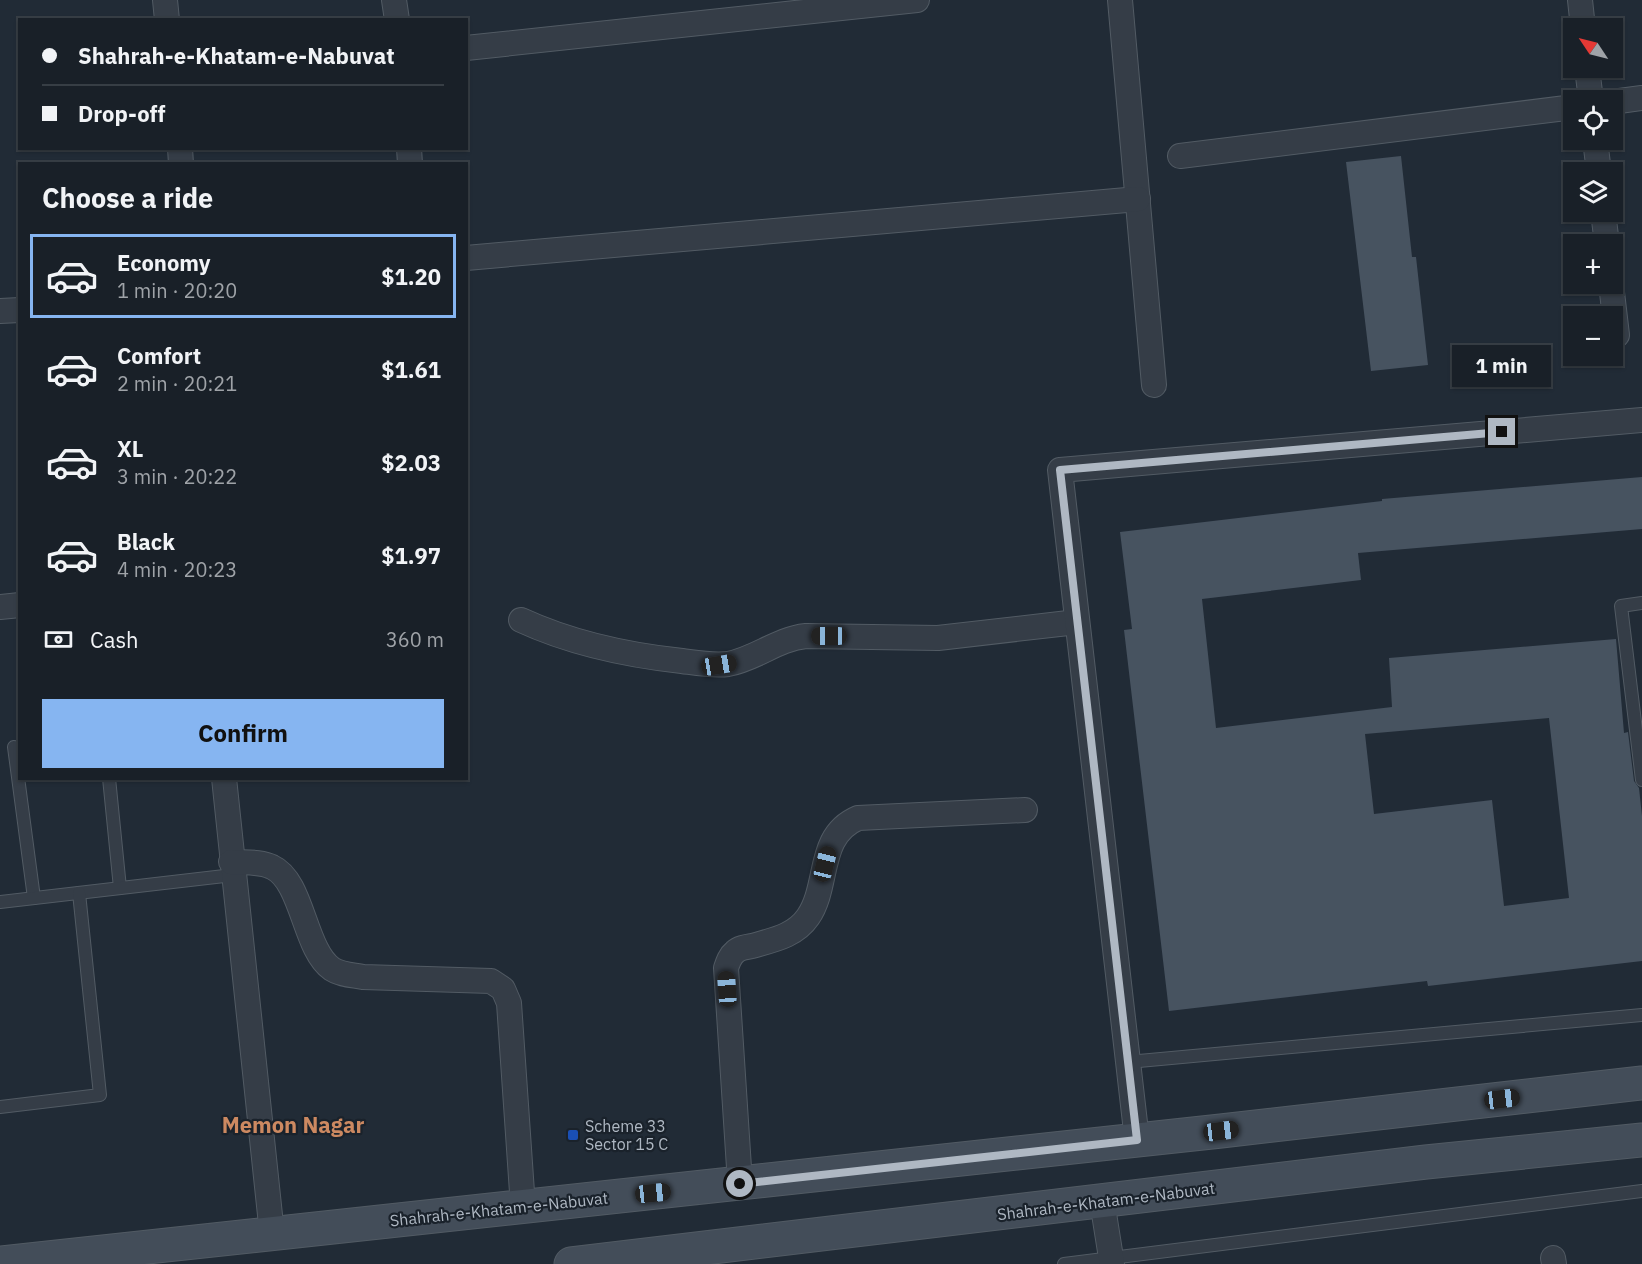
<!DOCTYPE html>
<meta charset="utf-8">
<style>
body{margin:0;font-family:"IBM Plex Sans",sans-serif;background:#222830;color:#f1f3f6;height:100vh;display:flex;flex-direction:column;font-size:22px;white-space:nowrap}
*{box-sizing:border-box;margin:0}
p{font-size:20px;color:#9fa3a8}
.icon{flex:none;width:33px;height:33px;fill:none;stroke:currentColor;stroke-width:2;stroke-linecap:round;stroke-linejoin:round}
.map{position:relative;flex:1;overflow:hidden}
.panel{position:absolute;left:18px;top:162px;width:450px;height:618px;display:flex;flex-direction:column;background:#192028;border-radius:0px;box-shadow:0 2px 4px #0004,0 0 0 2px #373e45}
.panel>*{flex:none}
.banner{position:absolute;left:18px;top:18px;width:450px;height:132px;border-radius:0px;box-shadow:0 2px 4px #0004,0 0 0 2px #373e45;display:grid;align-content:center;height:132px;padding:0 24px;background:#192028}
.needle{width:39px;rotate:305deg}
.tools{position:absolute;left:1563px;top:18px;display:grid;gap:12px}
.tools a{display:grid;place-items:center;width:60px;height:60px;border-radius:0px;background:#192028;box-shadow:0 2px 4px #0004,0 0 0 2px #373e45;font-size:30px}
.end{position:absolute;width:27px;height:27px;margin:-14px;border:8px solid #afb8c3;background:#111;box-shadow:0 0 0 3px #111}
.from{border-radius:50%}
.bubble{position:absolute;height:42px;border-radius:0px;background:#192028;box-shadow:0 2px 4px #0004,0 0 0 2px #373e45;font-size:20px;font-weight:700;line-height:42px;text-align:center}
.car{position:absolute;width:18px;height:36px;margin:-18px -9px;border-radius:8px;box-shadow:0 0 4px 2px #0007;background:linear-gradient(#222 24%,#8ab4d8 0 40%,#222 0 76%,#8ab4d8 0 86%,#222 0)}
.banner b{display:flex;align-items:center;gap:21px;height:57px;font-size:22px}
.banner b+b{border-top:2px solid #373e45}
.banner i{width:15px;height:15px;background:#f1f3f6}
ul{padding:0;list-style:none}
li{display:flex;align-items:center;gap:18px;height:84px;margin:0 12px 9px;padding:0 12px;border:3px solid transparent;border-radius:0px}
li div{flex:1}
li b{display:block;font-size:22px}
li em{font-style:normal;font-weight:700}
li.active{border-color:#86b5f1}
li>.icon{width:54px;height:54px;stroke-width:1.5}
h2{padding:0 24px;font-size:27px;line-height:72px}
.pay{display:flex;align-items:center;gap:15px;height:66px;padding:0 24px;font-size:22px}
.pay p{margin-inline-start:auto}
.primary-button{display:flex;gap:12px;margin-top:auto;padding:12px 24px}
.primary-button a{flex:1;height:69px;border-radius:0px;background:#86b5f1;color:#111;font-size:24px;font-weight:700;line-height:69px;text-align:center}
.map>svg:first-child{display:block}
</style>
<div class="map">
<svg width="1642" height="1264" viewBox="0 0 1642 1264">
<rect width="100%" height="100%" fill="#212b36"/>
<g fill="#475360" fill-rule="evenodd">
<path d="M1401,156l11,101h4l12,108 -57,6 -25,-209z"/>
<path d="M1642,477v52l-284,24 3,27 -159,19 14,129 176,-21 -3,-49 227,-19 8,94 4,-1 6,49 5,7 3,28v145l-214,25 -1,-5 -258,30 -45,-381 8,-1 -12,-97 262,-31v-2zM1549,718l20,180 -65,8 -12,-106 -118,14 -9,-80z"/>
</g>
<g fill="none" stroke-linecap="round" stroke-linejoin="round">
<defs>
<g id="service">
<path d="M1642,603l-21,3 21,174"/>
<path d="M14,747l20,151"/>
<path d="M109,778l11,110"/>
<path d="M0,902l233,-27"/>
<path d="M1128,1062l514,-47"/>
<path d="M0,1107l100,-12 -21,-202"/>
<path d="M1064,1264l578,-73"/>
</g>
<g id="minor">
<path d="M165,0l2,20"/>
<path d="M394,0l3,20"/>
<path d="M1120,0l34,385"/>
<path d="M1580,0l3,28"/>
<path d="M466,48l451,-48"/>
<path d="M1587,68l4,32"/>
<path d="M1612,102l30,-4"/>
<path d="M1595,140l4,32"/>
<path d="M180,148l1,16"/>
<path d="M409,148l1,16"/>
<path d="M1180,156l394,-49"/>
<path d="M1603,212l4,32"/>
<path d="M466,258l672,-59"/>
<path d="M1611,284l6,51"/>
<path d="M0,311l20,-1"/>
<path d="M0,607l20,-2"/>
<path d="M521,620c52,24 105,35 161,41 15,2 31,5 46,3 28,-5 49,-25 78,-28l132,2 139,-16"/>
<path d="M224,778l48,456"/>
<path d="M231,862c14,1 29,-1 41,5 31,14 32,83 60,102 9,6 21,6 31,8l128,4 12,8 6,14 14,204"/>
<path d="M1137,1140l-77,-670 582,-50"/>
<path d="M740,1183l-14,-215c2,-6 4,-12 9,-16 4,-4 11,-5 17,-6 21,-6 43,-10 56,-29 22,-32 8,-81 50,-99l167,-8"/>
<path d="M1102,1201l10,63"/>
<path d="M1553,1258l1,6"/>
</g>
<g id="secondary">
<path d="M0,1263l1221,-132 421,-48"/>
<path d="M571,1264l855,-102 216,-22"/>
</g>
</defs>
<use href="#service" stroke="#525b64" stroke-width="14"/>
<use href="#minor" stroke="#525b64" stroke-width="26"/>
<use href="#secondary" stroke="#525b64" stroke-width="35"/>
<use href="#service" stroke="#353d47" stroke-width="12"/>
<use href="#minor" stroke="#353d47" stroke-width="24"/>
<use href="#secondary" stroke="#434d59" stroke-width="33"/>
</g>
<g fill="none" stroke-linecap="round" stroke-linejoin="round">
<path stroke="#afb8c3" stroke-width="8" d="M740,1184l397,-44 -77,-670 442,-38"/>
</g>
<rect fill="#1a4fb4" stroke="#1a222b" stroke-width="2" x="567" y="1129" width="12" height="12" rx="3"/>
<g text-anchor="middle" stroke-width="4.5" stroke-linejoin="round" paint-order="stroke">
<g font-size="16" fill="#afb8c3" stroke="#1a222b" text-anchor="start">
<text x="585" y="1132">Scheme 33<tspan x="585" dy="18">Sector 15 C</tspan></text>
</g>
<g font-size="16" fill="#afb8c3" stroke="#1a222b">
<text transform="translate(1106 1201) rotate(-7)" y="6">Shahrah-e-Khatam-e-Nabuvat</text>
<text transform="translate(499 1209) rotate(-6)" y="6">Shahrah-e-Khatam-e-Nabuvat</text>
</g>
<g font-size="22" font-weight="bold" fill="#cc8961" stroke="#1a222b">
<text x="293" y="1133">Memon Nagar</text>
</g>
</g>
</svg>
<div class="tools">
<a><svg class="needle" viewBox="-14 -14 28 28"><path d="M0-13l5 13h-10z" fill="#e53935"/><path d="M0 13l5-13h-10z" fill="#9fa3a8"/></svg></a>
<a><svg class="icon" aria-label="locate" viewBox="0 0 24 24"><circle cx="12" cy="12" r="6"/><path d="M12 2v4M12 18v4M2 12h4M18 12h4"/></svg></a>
<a><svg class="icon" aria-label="layers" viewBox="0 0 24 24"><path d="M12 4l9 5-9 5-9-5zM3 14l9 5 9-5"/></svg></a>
<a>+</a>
<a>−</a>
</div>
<i class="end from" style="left:740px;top:1184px"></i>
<i class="end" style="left:1502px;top:432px"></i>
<div class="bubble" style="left:1452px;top:345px;width:99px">1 min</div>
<i class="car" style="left:829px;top:636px;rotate:270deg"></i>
<i class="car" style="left:719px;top:665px;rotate:81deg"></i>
<i class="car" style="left:825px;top:864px;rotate:14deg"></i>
<i class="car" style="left:727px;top:989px;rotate:356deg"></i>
<i class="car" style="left:1502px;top:1099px;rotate:83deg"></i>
<i class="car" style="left:1221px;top:1131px;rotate:83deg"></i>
<i class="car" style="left:653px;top:1193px;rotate:84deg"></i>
<div class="banner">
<b><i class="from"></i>Shahrah-e-Khatam-e-Nabuvat</b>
<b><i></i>Drop-off</b>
</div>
<section class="panel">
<h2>Choose a ride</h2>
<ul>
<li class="active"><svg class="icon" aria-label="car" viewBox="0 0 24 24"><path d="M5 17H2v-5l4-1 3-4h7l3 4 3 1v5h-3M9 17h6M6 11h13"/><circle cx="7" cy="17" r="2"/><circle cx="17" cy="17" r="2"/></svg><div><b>Economy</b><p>1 min · 20:20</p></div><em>$1.20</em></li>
<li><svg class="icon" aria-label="car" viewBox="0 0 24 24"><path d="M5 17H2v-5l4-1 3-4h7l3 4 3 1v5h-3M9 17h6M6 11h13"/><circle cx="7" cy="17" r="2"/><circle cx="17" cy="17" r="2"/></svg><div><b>Comfort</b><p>2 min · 20:21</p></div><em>$1.61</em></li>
<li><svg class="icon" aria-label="car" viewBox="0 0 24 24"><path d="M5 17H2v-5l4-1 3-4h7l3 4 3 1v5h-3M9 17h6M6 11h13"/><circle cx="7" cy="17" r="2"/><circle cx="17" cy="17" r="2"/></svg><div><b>XL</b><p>3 min · 20:22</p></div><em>$2.03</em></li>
<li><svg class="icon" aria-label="car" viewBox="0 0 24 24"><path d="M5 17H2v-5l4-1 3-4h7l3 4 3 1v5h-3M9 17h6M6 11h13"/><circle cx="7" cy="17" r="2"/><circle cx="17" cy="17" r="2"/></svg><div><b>Black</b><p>4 min · 20:23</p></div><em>$1.97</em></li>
</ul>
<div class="pay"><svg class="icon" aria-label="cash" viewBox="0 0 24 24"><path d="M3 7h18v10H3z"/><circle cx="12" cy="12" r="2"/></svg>Cash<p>360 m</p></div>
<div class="primary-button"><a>Confirm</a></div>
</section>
</div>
